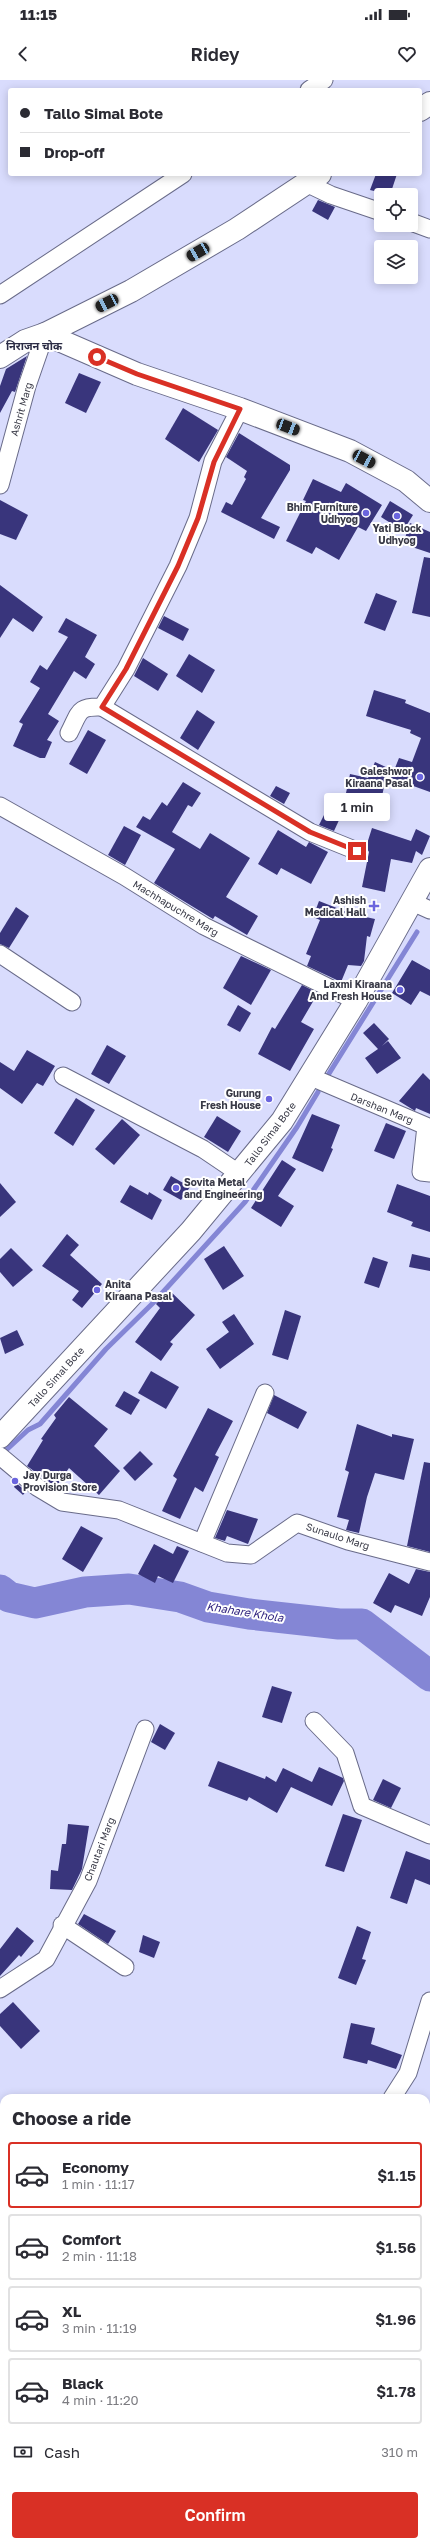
<!DOCTYPE html>
<meta charset="utf-8">
<style>
body{margin:0;font-family:"Golos Text","Noto Sans Devanagari",sans-serif;background:#f2f2f3;color:#2b2b33;height:100vh;display:flex;flex-direction:column;font-size:15px;white-space:nowrap}
*{box-sizing:border-box;margin:0}
p{font-size:13px;color:#7c7c81}
.icon{flex:none;width:22px;height:22px;fill:none;stroke:currentColor;stroke-width:2;stroke-linecap:round;stroke-linejoin:round}
.map{position:relative;flex:1;overflow:hidden}
.sheet{position:absolute;left:0px;top:2014px;width:430px;height:452px;display:flex;flex-direction:column;background:#fff;border-radius:12px 12px 0 0;box-shadow:0 2px 10px #0003}
.sheet>*{flex:none}
.hud{position:absolute;left:8px;top:8px;width:414px;height:88px;border-radius:4px;box-shadow:0 2px 10px #0003;display:grid;align-content:center;height:88px;padding:0 12px;background:#fff}
.controls{position:absolute;left:374px;top:108px;display:grid;gap:8px}
.controls a{display:grid;place-items:center;width:44px;height:44px;border-radius:4px;background:#fff;box-shadow:0 2px 10px #0003;font-size:20px}
.end{position:absolute;width:18px;height:18px;margin:-9px;border:5px solid #d93025;background:#fff;box-shadow:0 0 0 2px #fff}
.from{border-radius:50%}
.bubble{position:absolute;height:28px;border-radius:4px;background:#fff;box-shadow:0 2px 10px #0003;font-size:13px;font-weight:600;line-height:28px;text-align:center}
.car{position:absolute;width:12px;height:24px;margin:-12px -6px;border-radius:5px;box-shadow:0 0 3px 1px #0007;background:linear-gradient(#222 24%,#8ab4d8 0 40%,#222 0 76%,#8ab4d8 0 86%,#222 0)}
.hud b{display:flex;align-items:center;gap:14px;height:38px;font-size:15px}
.hud b+b{border-top:1px solid #e1e1e2}
.hud i{width:10px;height:10px;background:#2b2b33}
ul{padding:0;list-style:none}
li{display:flex;align-items:center;gap:12px;height:66px;margin:0 8px 6px;padding:0 4px;border:2px solid #e1e1e2;border-radius:4px}
li div{flex:1}
li b{display:block;font-size:15px}
li em{font-style:normal;font-weight:600}
li.active{border-color:#d93025}
li>.icon{width:36px;height:36px;stroke-width:1.5}
h2{padding:0 12px;font-size:18px;line-height:48px}
.pay{display:flex;align-items:center;gap:10px;height:44px;padding:0 12px;font-size:15px}
.pay p{margin-inline-start:auto}
.primary-button{display:flex;gap:8px;margin-top:auto;padding:8px 12px}
.primary-button a{flex:1;height:46px;border-radius:4px;background:#d93025;color:#fff;font-size:16px;font-weight:600;line-height:46px;text-align:center}
.status{display:flex;justify-content:space-between;align-items:center;height:28px;padding:0 20px;background:#fff;direction:ltr}
.status svg{height:11px;fill:currentColor}
header{display:flex;justify-content:space-between;align-items:center;height:52px;padding:0 12px;background:#fff;font-size:18px;font-weight:600}
.map>svg:first-child{display:block}
</style>
<div class="status"><b>11:15</b><svg viewBox="0 0 49 12"><path d="M0 12V9h3v3zM5 12V6h3v6zM10 12V3h3v9zM15 12V0h3v12zM26 1h20v11H26zM47 4h2v5h-2z"/></svg></div>
<header><svg class="icon" aria-label="back" viewBox="0 0 24 24"><path d="M15 5l-7 7 7 7"/></svg>Ridey<svg class="icon" aria-label="heart" viewBox="0 0 24 24"><path d="M12 20l-8-8c-3-5 5-10 8-4 3-6 11-1 8 4z"/></svg></header>
<div class="map">
<svg width="430" height="2466" viewBox="0 0 430 2466">
<rect width="100%" height="100%" fill="#d9dcfd"/>
<g fill="none" stroke-linecap="round" stroke-linejoin="round">
<g stroke="#8486d5" stroke-width="5">
<path d="M325,1000l92,-148"/>
<path d="M3,1373l25,-23 12,-6 66,-75 47,-46 92,-101 52,-75 21,-35"/>
</g>
<g stroke="#8486d5" stroke-width="31">
<path d="M0,1510l9,7 26,6 50,-11 44,-3 51,8 28,10 41,7 90,10h23l68,52"/>
<path d="M0,2328l4,1"/>
<path d="M301,2462l4,4"/>
</g>
</g>
<g fill="#39357c">
<path d="M376,94h21l-7,21 -20,-5z"/>
<path d="M318,120l17,7 -7,13 -16,-9z"/>
<path d="M27,276l-12,36 -3,-1 -12,22v-27l6,-17z"/>
<path d="M79,293l22,9 -15,31 -21,-10z"/>
<path d="M183,328l35,22 -19,32 -34,-23z"/>
<path d="M239,353l51,32v5l-29,48 19,9 -6,12 -53,-27 5,-10 6,3 14,-26 -2,-2 3,-6 -21,-14z"/>
<path d="M313,399l28,13 5,-9 36,22 -16,26 -8,-4 -19,33 -23,-13 -4,7 -26,-13 20,-40 -3,-1z"/>
<path d="M0,420l28,15 -12,25 -16,-6z"/>
<path d="M390,421l23,14 -10,16 -22,-14z"/>
<path d="M410,443l20,9v21l-27,-9z"/>
<path d="M424,477l6,1v59l-18,-4z"/>
<path d="M0,505l43,32 -10,15 -20,-14 -13,20z"/>
<path d="M376,513l21,8 -12,30 -21,-8z"/>
<path d="M164,536l25,13 -6,12 -25,-13z"/>
<path d="M66,538l31,17 -12,22 10,7 -9,15 -12,-8 -26,43 11,7 -12,19 5,2 -7,16h-5l-27,-12 10,-22 -4,-2 21,-34 -10,-6 10,-17 7,5 21,-33 -10,-5z"/>
<path d="M189,574l26,16 -13,23 -26,-17z"/>
<path d="M143,578l25,16 -10,17 -24,-15z"/>
<path d="M374,610l32,10 -1,3 25,10v79l-39,-14 8,-20 13,4 9,-24 -11,-5 1,-3 -45,-14z"/>
<path d="M197,630l18,12 -17,28 -18,-12z"/>
<path d="M88,650l18,10 -19,34 -18,-10z"/>
<path d="M375,682l13,6 -7,33 -35,-8 4,-19 18,4z"/>
<path d="M183,702l18,11 -9,14 -4,-2 -16,27 28,17 10,-16 40,25 -24,39 32,19 -11,19 -32,-19 -2,3 -59,-36 21,-34 -39,-22 7,-11 7,4 12,-18 5,4z"/>
<path d="M276,706l14,7 -6,11 -14,-8z"/>
<path d="M326,731l14,7 -6,13 -15,-6z"/>
<path d="M124,746l17,9 -16,30 -17,-10z"/>
<path d="M372,748l39,13 5,-12 14,7 -8,19 -6,-4 -4,12 -21,-4 -6,33 -23,-5 7,-35 -3,-5z"/>
<path d="M278,750l28,17 3,-5 19,10 -17,32 -30,-16 -4,7 -19,-11z"/>
<path d="M319,821l33,13 23,5 -5,18 -3,-1 -3,25 -3,5 -13,-1 -7,17 -34,-16 4,-10 -5,-2 14,-34 -7,-3z"/>
<path d="M16,827l13,9 -20,32 -9,-4v-11z"/>
<path d="M241,876l30,14 -20,35 -28,-17z"/>
<path d="M412,880l18,10v26l-10,-5 -9,14 -19,-12z"/>
<path d="M302,905l16,8 -17,29 13,7 -24,42 -32,-17 14,-27 3,2z"/>
<path d="M238,925l13,8 -11,19 -13,-7z"/>
<path d="M374,943l15,16 -7,7 6,-5 13,17 -24,16 -12,-16 13,-9 -15,-16z"/>
<path d="M107,965l19,11 -17,28 -18,-10z"/>
<path d="M27,970l28,16 -12,20 -6,-3 -15,21 -22,-16v-26l14,9z"/>
<path d="M423,993l7,7v34l-14,-6 -1,3 -16,-10z"/>
<path d="M76,1018l19,12 -22,36 -19,-13z"/>
<path d="M312,1034l28,11 -9,23 2,1 -10,23 -31,-14z"/>
<path d="M217,1036l24,15 -13,21 -24,-15z"/>
<path d="M122,1039l18,16 -26,30 -19,-16z"/>
<path d="M386,1043l20,8 -12,28 -20,-8z"/>
<path d="M282,1080l14,9 -18,27 16,10 -13,21 -30,-19z"/>
<path d="M171,1096l19,11 -9,13 -18,-10z"/>
<path d="M0,1103l16,19 -16,15z"/>
<path d="M397,1104l33,12v36l-19,-6 2,-4 -26,-10z"/>
<path d="M130,1105l18,10 1,-3 13,8 -10,20 -32,-18z"/>
<path d="M67,1154l12,11 -9,10 32,29 -20,24 -10,-8 7,-9 -37,-25z"/>
<path d="M224,1166l20,30 -21,14 -19,-31z"/>
<path d="M11,1168l22,22 -20,17 -13,-15v-13z"/>
<path d="M412,1174l18,4v13l-21,-4z"/>
<path d="M373,1177l15,5 -9,26 -15,-5z"/>
<path d="M169,1210l26,25 -25,27 3,2 -12,17 -26,-19 25,-34 -4,-4z"/>
<path d="M285,1230l16,6 -13,44 -16,-5z"/>
<path d="M234,1234l20,30 -34,25 -14,-20 23,-17 -7,-10z"/>
<path d="M17,1250l7,15 -19,9 -5,-16z"/>
<path d="M151,1291l28,16 -13,22 -28,-16z"/>
<path d="M124,1311l16,9 -9,15 -16,-9z"/>
<path d="M274,1315l33,17 -9,17 -31,-16z"/>
<path d="M69,1317l39,32 -14,17 26,25 -21,24 -30,-27 -13,19 -29,-21 16,-26 -2,-1 15,-21 -2,-3z"/>
<path d="M208,1328l25,13 -18,34 4,2 -16,35 -8,-5 -15,32 -18,-8 15,-32 -4,-3z"/>
<path d="M357,1344l35,13v-3l22,5 -10,41 -29,-7 -8,24 -8,36 -13,-3 3,-10 -12,-3 12,-45 -4,-2z"/>
<path d="M140,1371l13,13 -18,17 -12,-13z"/>
<path d="M424,1382l6,1v89l-23,-6z"/>
<path d="M16,1403l10,8 -3,4 -9,-8z"/>
<path d="M227,1430l31,9 -10,25 -21,-8 -2,5 -10,-3z"/>
<path d="M81,1446l22,12 -20,34 -21,-13z"/>
<path d="M154,1464l19,10 4,-8 12,5 -16,32 -15,-7 -3,7 -17,-9z"/>
<path d="M416,1489l14,3v25l-8,19 -27,-11 -4,8 -18,-10 16,-30 20,11z"/>
<path d="M272,1606l20,6 -10,31 -20,-6z"/>
<path d="M160,1644l15,9 -10,17 -14,-8z"/>
<path d="M218,1681l47,18 1,-3 10,6 7,-14 29,14 7,-15 24,11 1,3 -12,25 -41,-19 -14,26 -28,-16 -2,4 -39,-15z"/>
<path d="M383,1699l18,9 -10,20 -18,-8z"/>
<path d="M343,1734l19,6 -18,52 -19,-6z"/>
<path d="M68,1744l21,2 -7,43 -10,21 -22,-1 1,-19 7,1 4,-27h4z"/>
<path d="M406,1771l24,9v25l-15,-6 -8,25 -17,-6z"/>
<path d="M84,1834l32,17 -8,13 -30,-20z"/>
<path d="M357,1846l14,6 -9,27 4,1 -10,25 -18,-7z"/>
<path d="M17,1847l17,14 -13,16 -2,-2 -19,21v-27z"/>
<path d="M143,1855l17,7 -6,16 -15,-6z"/>
<path d="M13,1922l27,29 -19,18 -21,-23v-12z"/>
<path d="M351,1943l24,5 -4,16 31,11 -6,14 -28,-9 -1,4 -24,-6z"/>
</g>
<g fill="none" stroke-linecap="round" stroke-linejoin="round">
<defs>
<g id="minor">
<path d="M309,10l15,-10"/>
<path d="M306,103l25,12 50,17"/>
<path d="M411,142l19,7"/>
<path d="M0,215l183,-121"/>
<path d="M0,405l27,-99 18,-52"/>
<path d="M102,627l208,125 47,19"/>
<path d="M69,653c11,-21 8,-27 33,-26l24,-38 52,-103 20,-48 15,-57 27,-52"/>
<path d="M0,726l124,70 80,50 152,75"/>
<path d="M410,821l20,9"/>
<path d="M0,874l72,48"/>
<path d="M63,996l140,73 37,25"/>
<path d="M311,997l115,49 -5,46 9,1"/>
<path d="M0,1376l37,31 25,15 57,8 108,43 24,2 46,-32 51,18 82,21"/>
<path d="M202,1463l63,-150"/>
<path d="M314,1641l31,32 17,53 68,29"/>
<path d="M62,1845l63,42"/>
<path d="M0,1909l46,-30 42,-78 57,-152"/>
<path d="M392,2018l16,-25 22,-72"/>
</g>
<g id="major">
<path d="M420,30l10,-7"/>
<path d="M45,254l92,40 103,35 110,42 56,30 24,20"/>
<path d="M0,277l25,-16 20,-7 86,-43 106,-62 83,-55"/>
<path d="M0,1357l191,-206 91,-110 74,-120 74,-132"/>
<path d="M0,2211l4,2"/>
<path d="M426,2320l4,1"/>
</g>
</defs>
<use href="#minor" stroke="#696b89" stroke-width="19"/>
<use href="#major" stroke="#696b89" stroke-width="24"/>
<g stroke="#888aa1" stroke-width="2.5" stroke-dasharray="2 3" stroke-linecap="butt">
<path d="M0,2264l4,1"/>
<path d="M426,2404l4,1"/>
</g>
<use href="#minor" stroke="#fff" stroke-width="17"/>
<use href="#major" stroke="#fff" stroke-width="22"/>
</g>
<g fill="none" stroke-linecap="round" stroke-linejoin="round">
<path stroke="#d93025" stroke-width="5" d="M97,277l40,17 103,35 -26,53 -16,56 -20,48 -52,103 -24,38 208,125 47,19"/>
</g>
<g fill="#6b65de" stroke="#fff" stroke-width="1.5">
<circle cx="366" cy="433" r="4"/>
<circle cx="397" cy="436" r="4"/>
<circle cx="420" cy="697" r="4"/>
<path d="M372 820h4v4h4v4h-4v4h-4v-4h-4v-4h4z"/>
<circle cx="400" cy="910" r="4"/>
<circle cx="269" cy="1019" r="4"/>
<circle cx="176" cy="1108" r="4"/>
<circle cx="97" cy="1210" r="4"/>
<circle cx="15" cy="1401" r="4"/>
</g>
<g text-anchor="middle" stroke-width="4" stroke-linejoin="round" paint-order="stroke">
<g font-size="10" fill="#383946" stroke="#fff">
<text transform="translate(21 329) rotate(-74)" y="4">Ashrit Marg</text>
<text transform="translate(176 828) rotate(31)" y="4">Machhapuchre Marg</text>
<text transform="translate(382 1028) rotate(22)" y="4">Darshan Marg</text>
<text transform="translate(270 1054) rotate(-53)" y="4">Tallo Simal Bote</text>
<text transform="translate(56 1297) rotate(-48)" y="4">Tallo Simal Bote</text>
<text transform="translate(338 1456) rotate(18)" y="4">Sunaulo Marg</text>
<text transform="translate(99 1769) rotate(-69)" y="4">Chautari Marg</text>
</g>
<g font-size="10" font-weight="bold" fill="#383946" stroke="#fff" text-anchor="end">
<text x="358" y="431">Bhim Furniture<tspan x="358" dy="12">Udhyog</tspan></text>
<text x="397" y="452" text-anchor="middle">Yati Block<tspan x="397" dy="12">Udhyog</tspan></text>
<text x="412" y="695">Galeshwor<tspan x="412" dy="12">Kiraana Pasal</tspan></text>
<text x="366" y="824">Ashish<tspan x="366" dy="12">Medical Hall</tspan></text>
<text x="392" y="908">Laxmi Kiraana<tspan x="392" dy="12">And Fresh House</tspan></text>
<text x="261" y="1017">Gurung<tspan x="261" dy="12">Fresh House</tspan></text>
<text x="184" y="1106" text-anchor="start">Sovita Metal<tspan x="184" dy="12">and Engineering</tspan></text>
<text x="105" y="1208" text-anchor="start">Anita<tspan x="105" dy="12">Kiraana Pasal</tspan></text>
<text x="23" y="1399" text-anchor="start">Jay Durga<tspan x="23" dy="12">Provision Store</tspan></text>
</g>
<g font-size="11" font-weight="bold" fill="#2b2c45" stroke="#fff">
<text x="34" y="270">निराजन चोक</text>
</g>
<g font-size="11" font-style="italic" fill="#2f227e" stroke="#fff">
<text transform="translate(245 1532) rotate(9)" y="4">Khahare Khola</text>
</g>
</g>
</svg>
<div class="controls">
<a><svg class="icon" aria-label="locate" viewBox="0 0 24 24"><circle cx="12" cy="12" r="6"/><path d="M12 2v4M12 18v4M2 12h4M18 12h4"/></svg></a>
<a><svg class="icon" aria-label="layers" viewBox="0 0 24 24"><path d="M12 4l9 5-9 5-9-5zM3 14l9 5 9-5"/></svg></a>
</div>
<i class="end from" style="left:97px;top:277px"></i>
<i class="end" style="left:357px;top:771px"></i>
<div class="bubble" style="left:324px;top:713px;width:66px">1 min</div>
<i class="car" style="left:198px;top:172px;rotate:240deg"></i>
<i class="car" style="left:107px;top:223px;rotate:243deg"></i>
<i class="car" style="left:288px;top:347px;rotate:111deg"></i>
<i class="car" style="left:364px;top:379px;rotate:118deg"></i>
<div class="hud">
<b><i class="from"></i>Tallo Simal Bote</b>
<b><i></i>Drop-off</b>
</div>
<section class="sheet">
<h2>Choose a ride</h2>
<ul>
<li class="active"><svg class="icon" aria-label="car" viewBox="0 0 24 24"><path d="M5 17H2v-5l4-1 3-4h7l3 4 3 1v5h-3M9 17h6M6 11h13"/><circle cx="7" cy="17" r="2"/><circle cx="17" cy="17" r="2"/></svg><div><b>Economy</b><p>1 min · 11:17</p></div><em>$1.15</em></li>
<li><svg class="icon" aria-label="car" viewBox="0 0 24 24"><path d="M5 17H2v-5l4-1 3-4h7l3 4 3 1v5h-3M9 17h6M6 11h13"/><circle cx="7" cy="17" r="2"/><circle cx="17" cy="17" r="2"/></svg><div><b>Comfort</b><p>2 min · 11:18</p></div><em>$1.56</em></li>
<li><svg class="icon" aria-label="car" viewBox="0 0 24 24"><path d="M5 17H2v-5l4-1 3-4h7l3 4 3 1v5h-3M9 17h6M6 11h13"/><circle cx="7" cy="17" r="2"/><circle cx="17" cy="17" r="2"/></svg><div><b>XL</b><p>3 min · 11:19</p></div><em>$1.96</em></li>
<li><svg class="icon" aria-label="car" viewBox="0 0 24 24"><path d="M5 17H2v-5l4-1 3-4h7l3 4 3 1v5h-3M9 17h6M6 11h13"/><circle cx="7" cy="17" r="2"/><circle cx="17" cy="17" r="2"/></svg><div><b>Black</b><p>4 min · 11:20</p></div><em>$1.78</em></li>
</ul>
<div class="pay"><svg class="icon" aria-label="cash" viewBox="0 0 24 24"><path d="M3 7h18v10H3z"/><circle cx="12" cy="12" r="2"/></svg>Cash<p>310 m</p></div>
<div class="primary-button"><a>Confirm</a></div>
</section>
</div>
